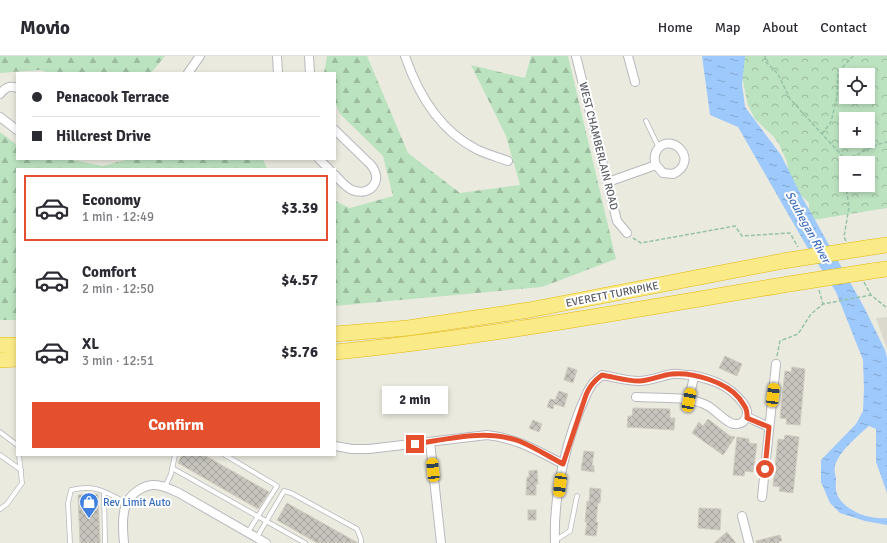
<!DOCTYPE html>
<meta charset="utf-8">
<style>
body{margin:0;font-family:Signika,sans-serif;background:#f7f7f7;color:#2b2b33;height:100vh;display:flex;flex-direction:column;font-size:15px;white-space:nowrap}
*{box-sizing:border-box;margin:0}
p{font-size:13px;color:#7c7c81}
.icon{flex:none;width:22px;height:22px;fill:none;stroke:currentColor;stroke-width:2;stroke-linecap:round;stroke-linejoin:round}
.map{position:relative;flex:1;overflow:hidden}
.drawer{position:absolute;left:16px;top:112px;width:320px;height:288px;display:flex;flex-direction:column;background:#fff;border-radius:0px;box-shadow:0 2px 6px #0003}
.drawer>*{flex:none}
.guide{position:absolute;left:16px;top:16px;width:320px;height:88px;border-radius:0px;box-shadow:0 2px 6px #0003;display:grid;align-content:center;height:88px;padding:0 16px;background:#fff}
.tools{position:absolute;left:839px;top:12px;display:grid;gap:8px}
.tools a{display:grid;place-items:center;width:36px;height:36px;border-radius:0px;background:#fff;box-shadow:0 2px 6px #0003;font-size:20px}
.end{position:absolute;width:18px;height:18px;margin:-9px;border:5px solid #e4502d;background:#fff;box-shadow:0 0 0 2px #fff}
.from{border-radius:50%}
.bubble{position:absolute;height:28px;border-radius:0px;background:#fff;box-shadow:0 2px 6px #0003;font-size:13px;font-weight:700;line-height:28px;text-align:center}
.car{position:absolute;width:12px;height:24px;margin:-12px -6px;border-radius:5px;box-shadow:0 0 3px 1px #0007;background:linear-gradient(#f5c518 24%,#345 0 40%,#f5c518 0 76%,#345 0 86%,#f5c518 0)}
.guide b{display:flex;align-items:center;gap:14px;height:38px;font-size:15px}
.guide b+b{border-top:1px solid #e1e1e2}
.guide i{width:10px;height:10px;background:#2b2b33}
ul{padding:7px 0 0;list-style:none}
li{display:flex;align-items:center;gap:12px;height:66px;margin:0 8px 6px;padding:0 8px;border:2px solid transparent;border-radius:0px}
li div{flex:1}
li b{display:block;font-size:15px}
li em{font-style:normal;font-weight:700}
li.current{border-color:#e4502d}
li>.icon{width:36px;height:36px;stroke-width:1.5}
.button{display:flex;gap:8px;margin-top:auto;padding:8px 16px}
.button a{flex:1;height:46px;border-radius:0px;background:#e4502d;color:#fff;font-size:16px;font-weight:700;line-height:46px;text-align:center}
header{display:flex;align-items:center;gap:24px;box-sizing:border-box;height:56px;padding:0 20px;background:#fff;border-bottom:1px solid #e1e1e2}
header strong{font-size:19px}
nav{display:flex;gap:22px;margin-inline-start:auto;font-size:14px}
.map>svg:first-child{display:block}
</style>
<header>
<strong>Movio</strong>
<nav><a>Home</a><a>Map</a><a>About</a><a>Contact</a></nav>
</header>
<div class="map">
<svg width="887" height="487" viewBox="0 0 887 487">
<defs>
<pattern id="forest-firs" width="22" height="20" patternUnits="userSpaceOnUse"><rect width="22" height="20" fill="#bce3c0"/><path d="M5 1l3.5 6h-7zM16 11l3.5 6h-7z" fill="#9cbb9f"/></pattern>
<pattern id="park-crowns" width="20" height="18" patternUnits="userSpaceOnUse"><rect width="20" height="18" fill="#bce3c0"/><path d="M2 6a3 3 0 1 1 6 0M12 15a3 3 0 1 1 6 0" fill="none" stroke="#9cbb9f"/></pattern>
<pattern id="water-ripples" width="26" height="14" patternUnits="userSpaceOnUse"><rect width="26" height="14" fill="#9ec9fd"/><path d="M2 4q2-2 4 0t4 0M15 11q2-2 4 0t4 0" fill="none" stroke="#84a6d0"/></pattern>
<pattern id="building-cross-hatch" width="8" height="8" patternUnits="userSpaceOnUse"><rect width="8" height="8" fill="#c6c4bd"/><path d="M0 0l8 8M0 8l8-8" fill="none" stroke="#a4a29d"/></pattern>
</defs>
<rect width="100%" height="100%" fill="#ebeadf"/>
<path fill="#dbd9ce" d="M887,261v32l-11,-31z"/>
<g fill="url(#forest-firs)">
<path d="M0,0h165l-14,17h-101l-10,-3 -40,3z"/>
<path d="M327,0h40l41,97 52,40 60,-8 -14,-49 -35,-71 54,13 6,-22h37l48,203 -74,28 -207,19v-105l15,7 43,-12 -10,-40 -43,-42 -5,-12v-29h-11z"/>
<path d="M0,76l17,13v14h51l35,7 26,-7h134l4,10h-250v151h-17z"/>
</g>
<path fill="url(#park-crowns)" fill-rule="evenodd" d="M742,0h145v152l-74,12 -4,-9v-8l-6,-6 -5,-3 -10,-24 -1,-8 -8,-18 -5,-7 -19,-18 -7,-14 -6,-28zM846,19h22v22h-22zM846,63h22v22h-22zM846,107h22v22h-22z"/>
<path fill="url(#water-ripples)" d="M702,0h43l-3,28 3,23 36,48 21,42 62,110 21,43 2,8v135l-11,-31v-33l-7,-3c-10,9 -31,26 -34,40 -1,4 0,9 1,12 0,5 -1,11 1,16 7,17 33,26 50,24v7l-22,-4 -25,-8 -10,-10 -9,-21v-22l35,-36 7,-13 1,-22 -1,-29 -27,-68 -29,-45 -69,-120 -28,-12z"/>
<g fill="url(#building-cross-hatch)" stroke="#d0ccbe">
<path d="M725,300l17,8 -5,12 -18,-8z"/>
<path d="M568,311l9,3 -4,13 -9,-3z"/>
<path d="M792,311l13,2 -5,56 -14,-1 1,-5 -7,-1 5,-47 6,1z"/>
<path d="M559,335l9,3 -4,13 -10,-3 -1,5 -6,-2 3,-8 5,1z"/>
<path d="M633,352l37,1v9h5l-1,12 -47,-3 1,-11h4z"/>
<path d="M708,363l22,17 5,1 -12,18 -31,-22 7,-11 4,4z"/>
<path d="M533,364l9,4 -3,8 -10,-4z"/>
<path d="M785,379l14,2 -6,56 -14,-2 1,-4 -7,-1 5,-47 6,1z"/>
<path d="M737,381l12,2v4l8,1 -4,28 -8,-1 -1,5 -11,-1z"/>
<path d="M584,395l10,1 -2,13 2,1v6l-13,-2z"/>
<path d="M182,399h22l65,37 -11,17 -80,-46z"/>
<path d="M537,414l1,14h-2v11h-10l1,-18h2v-6z"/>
<path d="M590,432l11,1 -1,14h-2l-2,19h2l-2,14 -11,-1 2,-13h-2l2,-21 2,1z"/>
<path d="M98,438l2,49h-20l-2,-48z"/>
<path d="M287,447l71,40h-41l-40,-23z"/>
<path d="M699,452l22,1 -1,21 -22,-2z"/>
<rect x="528" y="454" width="8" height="10"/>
<path d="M727,476l9,11h-22z"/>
<path d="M780,479l2,6h-3v2h-22l-1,-2z"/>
</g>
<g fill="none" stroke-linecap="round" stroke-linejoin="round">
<defs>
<g id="lane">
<path d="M646,65l13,27"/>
<path d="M0,376l17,13"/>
<path d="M0,399l21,15"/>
<path d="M225,399l52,31 -29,46"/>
<path d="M172,412l133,75"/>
<path d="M165,431l6,-13 4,-19"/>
<path d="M104,436l1,51"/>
<path d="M0,453l7,-5 15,-21 -3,-28"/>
<path d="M257,481l27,-46 7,2 66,36 4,10v4"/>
<path d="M556,484l14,-9 7,-35"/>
<path d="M70,487l-2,-40 3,-13c25,-6 34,2 56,13"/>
</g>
<g id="street">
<path d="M277,0l1,17"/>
<path d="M309,0l1,17"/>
<path d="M405,0c13,38 34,74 71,93 10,5 21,8 32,12"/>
<path d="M576,0l41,165 10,12"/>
<path d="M628,0l7,26"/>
<path d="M188,17l12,-17"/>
<path d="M0,38c5,-6 9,-9 17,-6"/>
<path d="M0,61l17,13"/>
<path d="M335,74l36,35c13,16 -1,32 -19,25 -7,-3 -12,-10 -17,-15"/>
<path d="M319,103l10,10"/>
<path d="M608,126l48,-17 7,8 10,1c28,-13 -2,-44 -16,-24 -3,5 -3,10 -1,15"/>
<path d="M689,344l5,-24"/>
<path d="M747,361l22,10"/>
<path d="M430,386l11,101"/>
<path d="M335,390l17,3h17l118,-14c29,3 51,16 76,29"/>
<path d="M762,441l14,-133"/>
<path d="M742,460l7,27"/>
<path d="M124,487c-1,-10 -2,-21 0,-31 2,-14 14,-25 28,-27 9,-1 18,4 27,8l87,50"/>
<path d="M555,487c-2,-49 12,-108 33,-152l5,-8 9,-8c12,2 25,6 37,6 11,0 22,-5 33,-7 6,-1 12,1 18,1 22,4 39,10 53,28 5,7 6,12 0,19 -14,9 -25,-13 -39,-18 -17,-8 -49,-6 -68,-7"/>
</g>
<g id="highway">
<path d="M866,192l21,-3"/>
<path d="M872,215l15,-2"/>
<path d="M335,278l73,-6 121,-18 254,-49"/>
<path d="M0,289h17"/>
<path d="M335,296c152,-15 303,-43 454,-68"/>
<path d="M0,304l17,-1"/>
</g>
</defs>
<use href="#lane" stroke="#b7b9be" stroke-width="5.5"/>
<use href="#street" stroke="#b7b9be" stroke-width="10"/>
<use href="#highway" stroke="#e5b906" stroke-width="16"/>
<g stroke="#95c3a7" stroke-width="1.5" stroke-dasharray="4 2" stroke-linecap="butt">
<path d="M765,0v5l13,13 12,25 55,60"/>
<path d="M822,78l9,-12 6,-25 1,-25 15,-16"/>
<path d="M633,182l8,5 94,-17 7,10 48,-3 8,14"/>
<path d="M846,185l-2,-4 5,-30 -5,-33 1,-15c15,-4 27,-14 42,-17"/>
<path d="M864,226l7,13 16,13"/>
<path d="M819,234l4,14"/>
<path d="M777,300l3,-15 18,-7 13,-20 12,-10 48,-9"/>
</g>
<use href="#lane" stroke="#fff" stroke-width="4"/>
<use href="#street" stroke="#fff" stroke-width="8"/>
<use href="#highway" stroke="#faea88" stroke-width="15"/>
<defs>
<g id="highway-bridge">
<path d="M783,205l83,-13"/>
<path d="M789,228l83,-13"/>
</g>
</defs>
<use href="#highway-bridge" stroke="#e5b906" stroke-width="16" stroke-linecap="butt"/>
<use href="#highway-bridge" stroke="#faea88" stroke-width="15"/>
</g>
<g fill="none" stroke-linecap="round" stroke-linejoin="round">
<path stroke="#e4502d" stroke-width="5" d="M415,388c34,-5 70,-15 104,-3 15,6 29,15 44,23l23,-69c3,-8 9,-15 16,-20 12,2 25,6 37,6 11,0 22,-6 33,-7 21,-2 54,8 67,24 5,7 9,11 8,20l22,9 -4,42"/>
</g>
<defs>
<symbol id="shop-pin" viewBox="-11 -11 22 30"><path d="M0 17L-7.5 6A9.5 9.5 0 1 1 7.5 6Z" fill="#3f7fe0" stroke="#fff"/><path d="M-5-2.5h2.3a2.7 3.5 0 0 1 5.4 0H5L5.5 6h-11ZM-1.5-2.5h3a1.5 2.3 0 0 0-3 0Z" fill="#fff"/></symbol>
</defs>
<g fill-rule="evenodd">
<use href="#shop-pin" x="78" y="435" width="22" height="30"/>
</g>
<g text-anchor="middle" stroke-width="4" stroke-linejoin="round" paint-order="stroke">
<g font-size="11" fill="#585b60" stroke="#fff">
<text transform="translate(599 90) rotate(76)" y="4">WEST CHAMBERLAIN ROAD</text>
<text transform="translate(612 238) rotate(-11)" y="4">EVERETT TURNPIKE</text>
</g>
<g font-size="11" fill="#366cbe" stroke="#fff" text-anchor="start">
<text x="103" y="450">Rev Limit Auto</text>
</g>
<g font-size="12" font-style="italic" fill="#4271be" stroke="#fff">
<text transform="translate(808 171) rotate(61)" y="4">Souhegan River</text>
</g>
</g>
</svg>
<div class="tools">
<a><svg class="icon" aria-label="locate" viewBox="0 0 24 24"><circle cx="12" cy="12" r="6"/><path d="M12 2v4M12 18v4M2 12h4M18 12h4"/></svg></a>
<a>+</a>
<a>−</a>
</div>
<i class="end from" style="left:765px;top:413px"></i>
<i class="end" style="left:415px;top:388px"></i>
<div class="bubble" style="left:382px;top:330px;width:66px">2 min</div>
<i class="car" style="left:773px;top:339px;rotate:7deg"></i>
<i class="car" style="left:689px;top:344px;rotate:11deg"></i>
<i class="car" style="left:433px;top:414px;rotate:354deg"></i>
<i class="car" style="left:560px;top:429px;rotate:187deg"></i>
<div class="guide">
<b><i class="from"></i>Penacook Terrace</b>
<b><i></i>Hillcrest Drive</b>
</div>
<section class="drawer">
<ul>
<li class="current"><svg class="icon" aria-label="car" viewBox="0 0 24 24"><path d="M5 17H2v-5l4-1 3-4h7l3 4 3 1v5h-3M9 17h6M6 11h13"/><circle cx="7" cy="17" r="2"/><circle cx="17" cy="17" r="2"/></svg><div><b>Economy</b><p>1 min · 12:49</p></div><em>$3.39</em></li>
<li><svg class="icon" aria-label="car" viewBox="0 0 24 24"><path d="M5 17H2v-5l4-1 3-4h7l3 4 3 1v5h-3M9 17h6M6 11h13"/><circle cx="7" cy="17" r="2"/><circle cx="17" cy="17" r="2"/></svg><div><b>Comfort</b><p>2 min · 12:50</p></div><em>$4.57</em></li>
<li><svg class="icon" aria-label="car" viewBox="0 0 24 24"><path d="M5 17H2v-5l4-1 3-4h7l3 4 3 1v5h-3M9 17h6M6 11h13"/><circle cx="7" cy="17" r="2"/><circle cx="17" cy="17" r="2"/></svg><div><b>XL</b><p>3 min · 12:51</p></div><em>$5.76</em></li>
</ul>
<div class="button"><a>Confirm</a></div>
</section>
</div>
